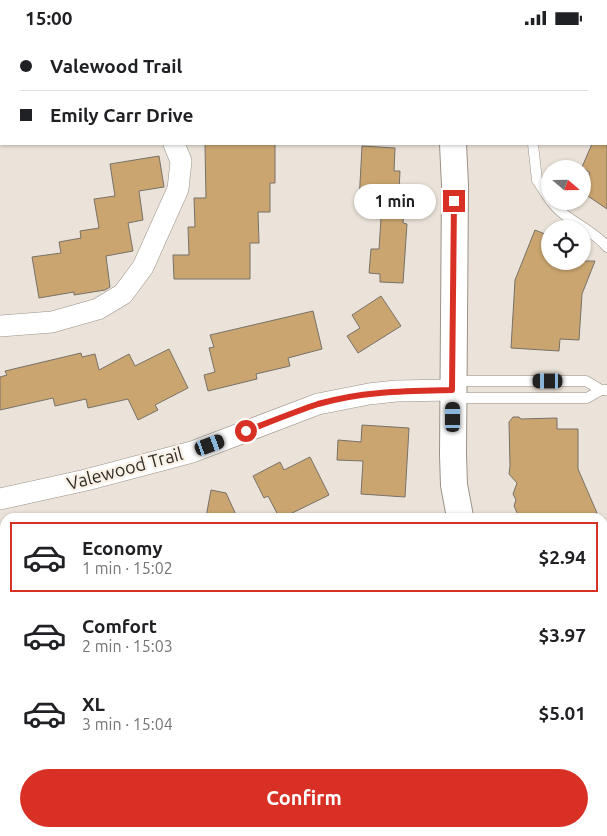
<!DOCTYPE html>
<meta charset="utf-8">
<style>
body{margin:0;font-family:Ubuntu,sans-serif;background:#f2f2f2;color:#202124;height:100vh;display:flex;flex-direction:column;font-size:19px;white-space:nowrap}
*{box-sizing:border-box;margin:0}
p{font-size:16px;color:#757577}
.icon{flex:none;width:28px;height:28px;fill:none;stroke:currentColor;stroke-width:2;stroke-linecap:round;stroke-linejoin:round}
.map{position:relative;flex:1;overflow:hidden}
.details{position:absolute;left:0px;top:478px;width:608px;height:324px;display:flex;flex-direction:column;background:#fff;border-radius:15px 15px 0 0;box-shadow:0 1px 4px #0004}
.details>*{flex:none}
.banner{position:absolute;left:0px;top:0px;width:608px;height:110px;box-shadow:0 1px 4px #0004;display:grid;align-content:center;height:110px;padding:0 20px;background:#fff}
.needle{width:32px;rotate:110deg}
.controls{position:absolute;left:541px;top:125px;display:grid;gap:10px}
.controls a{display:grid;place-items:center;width:50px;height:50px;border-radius:50%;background:#fff;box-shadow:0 1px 4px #0004;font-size:25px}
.end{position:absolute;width:22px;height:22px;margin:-11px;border:6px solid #d93025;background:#fff;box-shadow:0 0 0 2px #fff}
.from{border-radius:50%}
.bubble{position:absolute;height:35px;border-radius:18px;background:#fff;box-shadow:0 1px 4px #0004;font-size:16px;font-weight:700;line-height:35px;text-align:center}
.car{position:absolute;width:15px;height:30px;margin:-15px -8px;border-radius:6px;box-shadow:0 0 4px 1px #0007;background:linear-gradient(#222 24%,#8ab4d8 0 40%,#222 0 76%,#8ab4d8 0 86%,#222 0)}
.banner b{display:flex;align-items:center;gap:18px;height:48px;font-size:19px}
.banner b+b{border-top:1px solid #e0e0e0}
.banner i{width:12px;height:12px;background:#202124}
ul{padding:9px 0 0;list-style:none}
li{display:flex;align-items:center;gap:15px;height:70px;margin:0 10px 8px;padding:0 10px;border:2px solid transparent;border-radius:0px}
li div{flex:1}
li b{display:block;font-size:19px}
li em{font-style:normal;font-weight:700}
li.active{border-color:#d93025}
li>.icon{width:45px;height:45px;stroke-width:1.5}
.primary-button{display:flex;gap:10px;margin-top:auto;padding:10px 20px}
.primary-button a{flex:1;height:58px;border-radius:30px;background:#d93025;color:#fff;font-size:20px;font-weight:700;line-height:58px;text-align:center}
.status{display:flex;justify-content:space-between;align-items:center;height:35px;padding:0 25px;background:#fff;direction:ltr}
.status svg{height:14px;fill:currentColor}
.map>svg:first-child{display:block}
</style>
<div class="status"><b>15:00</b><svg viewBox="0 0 49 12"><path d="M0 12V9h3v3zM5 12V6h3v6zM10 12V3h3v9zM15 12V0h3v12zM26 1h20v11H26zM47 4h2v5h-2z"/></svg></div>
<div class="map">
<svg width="607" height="801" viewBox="0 0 607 801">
<rect width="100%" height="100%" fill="#ebe3d9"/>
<g fill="#caa570" stroke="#787168">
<path d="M205,109h70v39h-5v29h-12l1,31h-9v36h-76l-1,-24h16l-1,-28h7l-1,-29h12z"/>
<path d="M592,109h15v65l-25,-17v-8l8,-11 -8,-6z"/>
<path d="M362,111l33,2 -1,23h6l-1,18h6l-2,34 4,1 -4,59 -23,-1v-8l-11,-1 2,-24h8l3,-46 -23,-1z"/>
<path d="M159,121l5,31 -25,4 4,29 -15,3 5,28 -27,5 4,31 -5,3 -31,5v-3l-35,6 -7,-41 29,-4 -2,-11 22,-4 -1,-7 19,-3 -5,-29 21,-3 -5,-32z"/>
<path d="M535,195l15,6v25h45l-13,33 -3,46 -19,-1 -1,12 -48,-3 4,-68z"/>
<path d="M381,261l20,30 -43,27 -11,-17 13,-8 -8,-13z"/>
<path d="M313,276l9,38 -34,9 2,8 -34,8 1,5 -49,12 -4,-16 11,-3 -6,-24 5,-1 -4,-12z"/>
<path d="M169,314l19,39 -33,17 3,5 -20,10 -10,-21 -40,9 -2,-9 -31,7 -2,-8 -53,12v-33l7,-2 -2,-4 76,-18 1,4 13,-3 4,16 30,-16 6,12z"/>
<path d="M513,382h6l2,2 36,-1v11h21v40l19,44 -11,4h-67l-5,-11 2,-6 -3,-6 4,-11 -8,-9 1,-8 -1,-44z"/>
<path d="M362,390l47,3 -4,69 -44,-3 2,-33 -26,-1 1,-20 23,2z"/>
<path d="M310,422l19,38 -45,22h-5l-11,-21 -4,2 -11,-22 27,-14 4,8z"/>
<path d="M211,455l15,3 11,24h-31z"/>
</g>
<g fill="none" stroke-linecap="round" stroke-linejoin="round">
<defs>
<g id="service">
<path d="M577,1l1,-1"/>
<path d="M606,57h1"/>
<path d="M533,109l4,36 13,20"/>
<path d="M551,166c14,20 41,27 56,46"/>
<path d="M453,346h133l15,9h6"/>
<path d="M454,363h133l14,-8"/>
</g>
<g id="minor">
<path d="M0,291l52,-4 46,-13 25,-15 20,-27 35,-78 3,-28 -7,-17"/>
<path d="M0,464l86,-19 106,-28 126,-48 51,-10 27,-3 57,-1"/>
<path d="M602,704l5,-9"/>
<path d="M556,801l2,-5"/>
</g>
<g id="tertiary">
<path d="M437,0v1"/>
<path d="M453,109l2,41 -2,270 1,30 6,32"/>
<path d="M602,684l5,3"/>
</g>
</defs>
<use href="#service" stroke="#9a9289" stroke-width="11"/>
<use href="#minor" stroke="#9a9289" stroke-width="22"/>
<use href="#tertiary" stroke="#9a9289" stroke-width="28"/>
<use href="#service" stroke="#fff" stroke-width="10"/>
<use href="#minor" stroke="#fff" stroke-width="21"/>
<use href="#tertiary" stroke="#fff" stroke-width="26"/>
</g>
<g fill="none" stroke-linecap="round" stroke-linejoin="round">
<path stroke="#d93025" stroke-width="6" d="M246,396c24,-9 48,-19 72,-27 44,-13 89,-13 134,-14l2,-189"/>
</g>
<g text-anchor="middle" stroke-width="4.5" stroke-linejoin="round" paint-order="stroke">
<g font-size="18" fill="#302d29" stroke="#f9f1e6">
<text transform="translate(125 434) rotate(-15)" y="6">Valewood Trail</text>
</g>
</g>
</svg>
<div class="controls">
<a><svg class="needle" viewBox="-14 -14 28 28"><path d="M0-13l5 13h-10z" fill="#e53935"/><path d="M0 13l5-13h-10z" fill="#757577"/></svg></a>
<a><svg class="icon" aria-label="locate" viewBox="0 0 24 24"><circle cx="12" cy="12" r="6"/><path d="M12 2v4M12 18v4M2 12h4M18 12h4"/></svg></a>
</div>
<i class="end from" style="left:246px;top:396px"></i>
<i class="end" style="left:454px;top:166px"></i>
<div class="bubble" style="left:354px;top:149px;width:82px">1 min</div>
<i class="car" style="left:548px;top:346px;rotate:270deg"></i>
<i class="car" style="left:453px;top:382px;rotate:0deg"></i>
<i class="car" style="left:210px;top:410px;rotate:70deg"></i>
<div class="banner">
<b><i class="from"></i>Valewood Trail</b>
<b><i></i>Emily Carr Drive</b>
</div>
<section class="details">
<ul>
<li class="active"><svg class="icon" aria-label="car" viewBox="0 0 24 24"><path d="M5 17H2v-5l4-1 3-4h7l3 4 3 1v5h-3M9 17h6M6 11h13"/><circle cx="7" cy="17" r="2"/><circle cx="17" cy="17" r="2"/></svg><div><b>Economy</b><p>1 min · 15:02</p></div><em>$2.94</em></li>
<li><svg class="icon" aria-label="car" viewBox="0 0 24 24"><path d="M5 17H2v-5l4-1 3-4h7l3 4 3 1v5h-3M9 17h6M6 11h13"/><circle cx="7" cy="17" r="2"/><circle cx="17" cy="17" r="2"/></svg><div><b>Comfort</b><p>2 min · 15:03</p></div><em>$3.97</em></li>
<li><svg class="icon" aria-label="car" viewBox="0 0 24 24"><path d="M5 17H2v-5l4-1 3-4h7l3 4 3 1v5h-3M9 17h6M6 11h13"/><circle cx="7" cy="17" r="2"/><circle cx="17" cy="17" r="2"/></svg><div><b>XL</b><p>3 min · 15:04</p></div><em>$5.01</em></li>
</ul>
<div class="primary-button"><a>Confirm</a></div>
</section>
</div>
